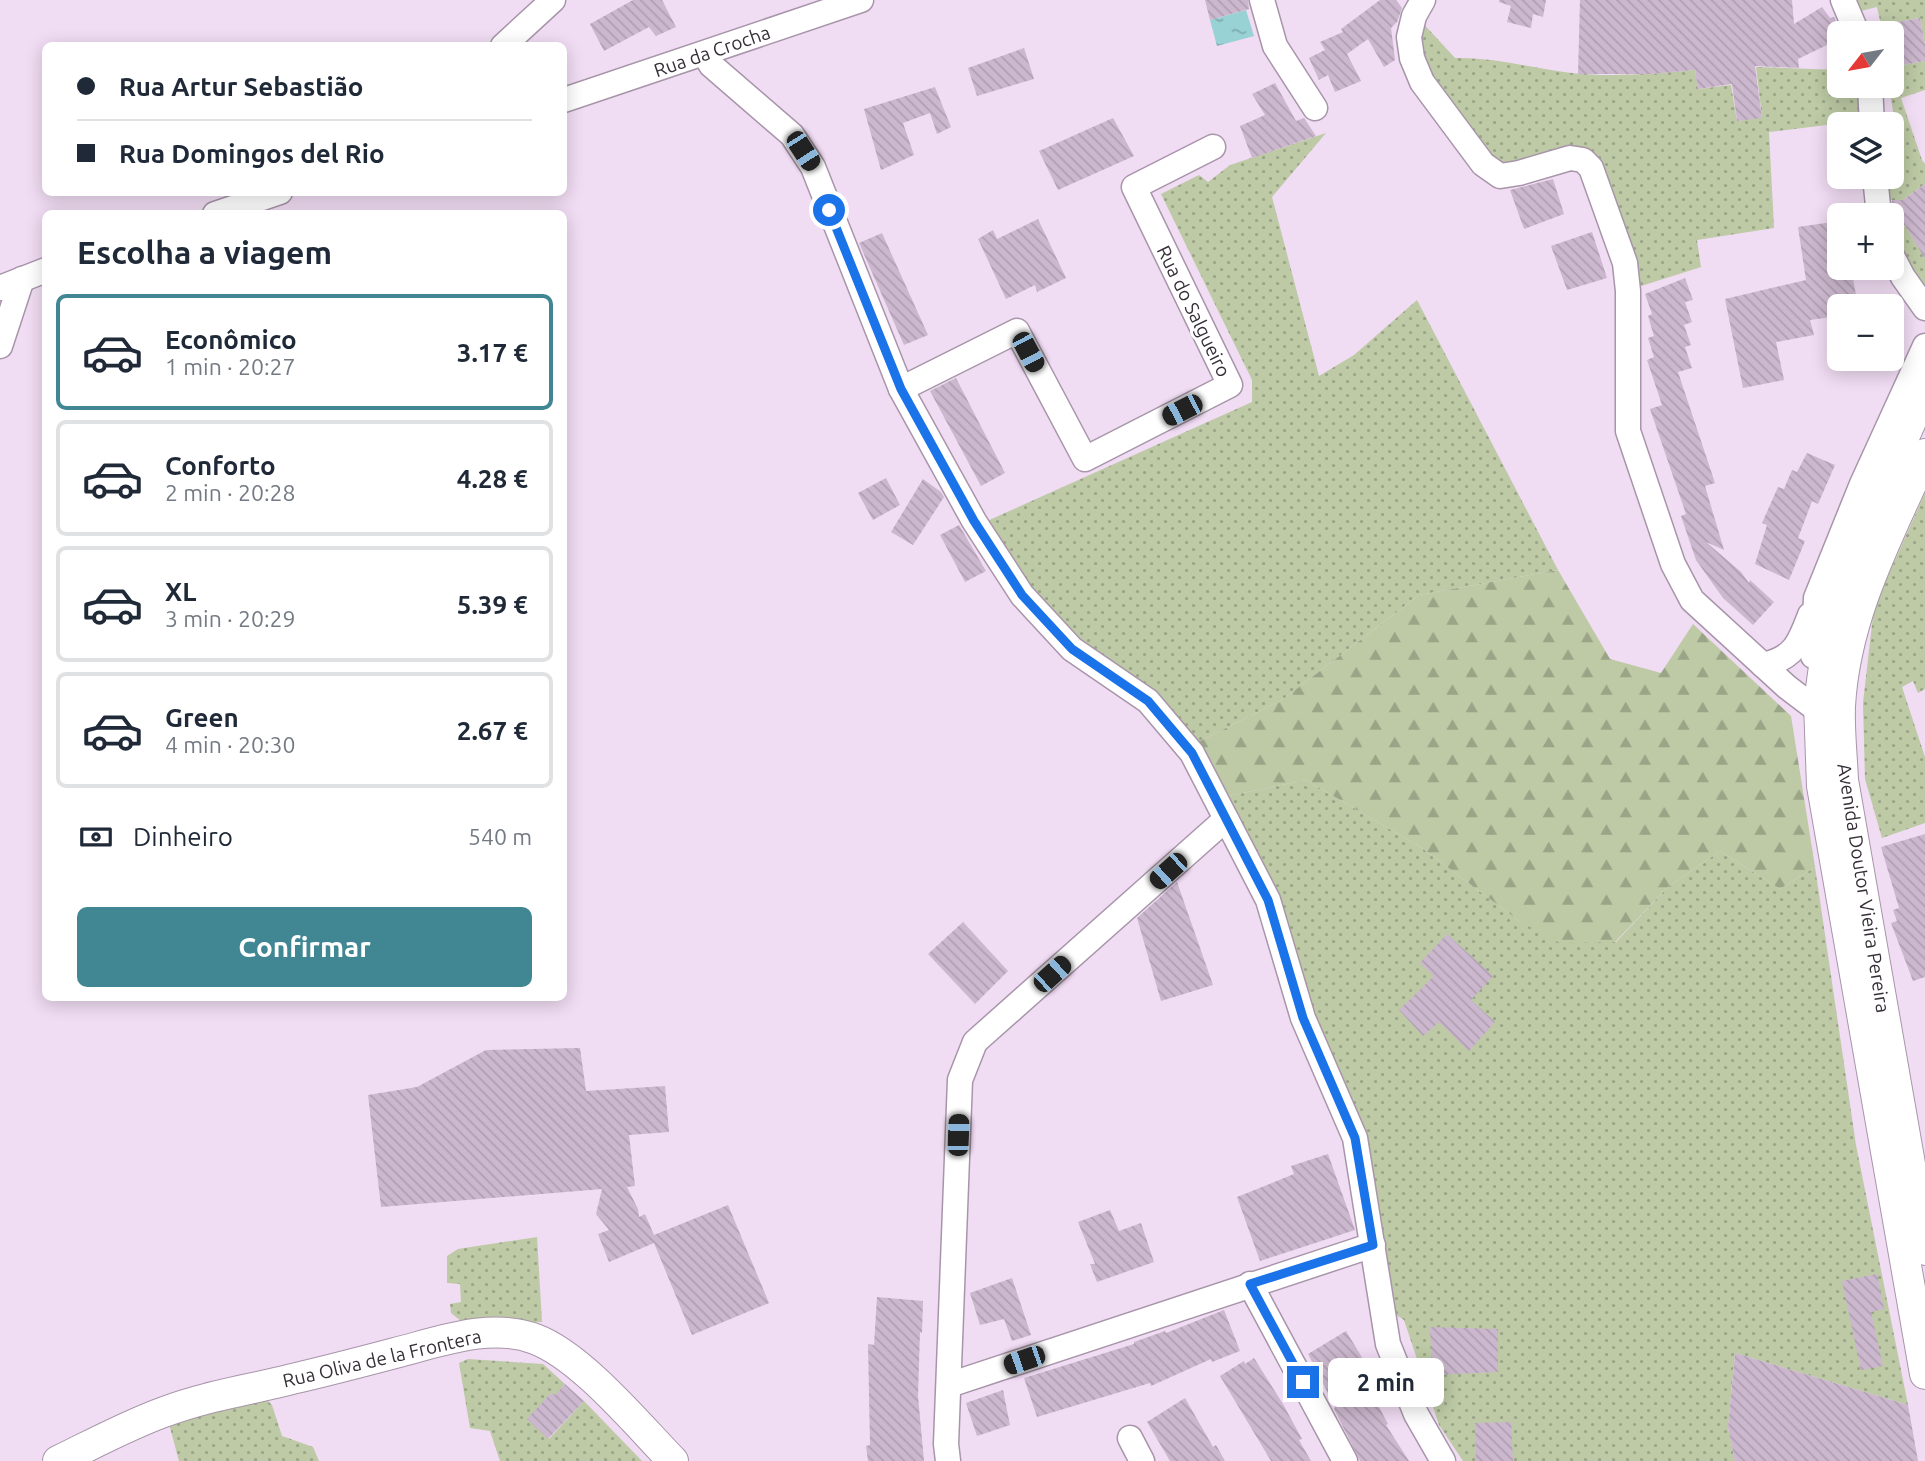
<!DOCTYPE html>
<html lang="pt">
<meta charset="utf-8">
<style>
body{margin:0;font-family:Ubuntu,sans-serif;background:#f2f2f3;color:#1f2937;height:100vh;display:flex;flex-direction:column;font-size:26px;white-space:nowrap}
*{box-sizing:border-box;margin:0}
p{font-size:23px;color:#747a83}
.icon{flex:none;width:38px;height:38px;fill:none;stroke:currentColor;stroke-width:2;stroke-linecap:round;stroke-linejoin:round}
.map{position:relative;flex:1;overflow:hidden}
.sheet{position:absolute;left:42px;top:210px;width:525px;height:791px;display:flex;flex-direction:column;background:#fff;border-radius:10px;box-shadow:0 4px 18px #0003}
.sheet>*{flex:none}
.banner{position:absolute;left:42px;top:42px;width:525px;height:154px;border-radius:10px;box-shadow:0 4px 18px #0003;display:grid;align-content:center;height:154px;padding:0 35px;background:#fff}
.needle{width:46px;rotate:239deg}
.tools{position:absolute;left:1827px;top:21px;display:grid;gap:14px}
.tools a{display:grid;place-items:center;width:77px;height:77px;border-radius:10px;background:#fff;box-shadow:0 4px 18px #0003;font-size:35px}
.end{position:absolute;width:32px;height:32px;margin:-16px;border:9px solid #1a73e8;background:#fff;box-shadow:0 0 0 4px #fff}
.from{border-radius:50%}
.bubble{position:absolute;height:49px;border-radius:10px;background:#fff;box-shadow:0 4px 18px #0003;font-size:23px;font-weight:700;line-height:49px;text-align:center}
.car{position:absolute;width:21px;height:42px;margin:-21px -10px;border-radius:9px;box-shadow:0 0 5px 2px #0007;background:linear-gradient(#222 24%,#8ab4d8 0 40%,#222 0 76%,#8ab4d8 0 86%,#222 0)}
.banner b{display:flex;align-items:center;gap:24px;height:66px;font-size:26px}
.banner b+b{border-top:2px solid #e0e1e3}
.banner i{width:18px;height:18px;background:#1f2937}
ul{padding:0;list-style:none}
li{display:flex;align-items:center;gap:21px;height:116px;margin:0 14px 10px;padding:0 21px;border:4px solid #e0e1e3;border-radius:10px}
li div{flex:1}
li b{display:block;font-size:26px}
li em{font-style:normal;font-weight:700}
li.on{border-color:#418793}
li>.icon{width:63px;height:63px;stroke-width:1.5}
h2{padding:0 35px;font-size:32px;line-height:84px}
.pay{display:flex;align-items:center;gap:18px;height:77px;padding:0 35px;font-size:26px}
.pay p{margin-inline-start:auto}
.button{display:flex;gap:14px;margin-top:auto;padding:14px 35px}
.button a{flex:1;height:80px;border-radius:10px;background:#418793;color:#fff;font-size:28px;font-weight:700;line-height:80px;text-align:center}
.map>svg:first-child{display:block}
</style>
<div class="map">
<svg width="1925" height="1461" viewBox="0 0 1925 1461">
<defs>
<pattern id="grass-dots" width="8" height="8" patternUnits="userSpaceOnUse" patternTransform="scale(1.75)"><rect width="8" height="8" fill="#bdcaa5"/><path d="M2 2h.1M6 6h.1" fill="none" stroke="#9aa487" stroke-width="1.8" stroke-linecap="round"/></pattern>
<pattern id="forest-firs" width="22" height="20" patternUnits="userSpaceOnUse" patternTransform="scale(1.75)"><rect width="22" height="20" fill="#bdcaa5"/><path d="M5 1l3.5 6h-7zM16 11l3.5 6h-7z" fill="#9aa487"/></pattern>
<pattern id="water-ripples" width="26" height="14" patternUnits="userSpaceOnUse" patternTransform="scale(1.75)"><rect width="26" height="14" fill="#98d2d5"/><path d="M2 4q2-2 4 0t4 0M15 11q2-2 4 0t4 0" fill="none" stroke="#7dabae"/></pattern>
<pattern id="building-back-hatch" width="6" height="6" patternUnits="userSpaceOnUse" patternTransform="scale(1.75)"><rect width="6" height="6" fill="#ccb8ce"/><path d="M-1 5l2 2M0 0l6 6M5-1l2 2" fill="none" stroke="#b09eb2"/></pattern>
</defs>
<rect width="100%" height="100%" fill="#f0dcf3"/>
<g fill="url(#grass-dots)">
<path d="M1849,0h76v45l-5,-27 -39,7 -4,-18 -16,4z"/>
<path d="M1420,20l35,38c37,-1 72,9 109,14 43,6 88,2 131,-2l3,19 33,-4 6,36 25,-4 -6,-50 83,3v16h18l2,35 -90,11 5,96 -77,12 4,27 -66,21 -39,-123 -97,5 -75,-91z"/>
<path d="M1925,61v29l-24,8 21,62 3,4v20l-22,16h-17v-23h6v-19l8,-2 -11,-70h3v-19z"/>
<path d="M1326,133l-54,64 47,179 35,-21 63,-55 141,270 -139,25 -137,105 -86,43 -118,-102 -51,-51 -42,-68 267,-120v-22l-91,-186 38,-19 9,7 22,-17z"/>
<path d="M1905,225l17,28 3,-2v45l-30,-50 -3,-13z"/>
<path d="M1925,493v196l-7,4 -5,-12 -11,6 23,70v66l-43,15 -17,-59 -2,-76 11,-96z"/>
<path d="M1306,780l116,68 97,73 97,21 52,-55 52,-36 60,38 35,-22 41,278 52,260 -173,-52 -7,75 7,33h-272l-24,-36 -35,-105 -15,-10 -9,-65 -157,-448z"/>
<path d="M537,1237l5,85 -75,4 -16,-13 -1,-9 11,-2 -1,-18 -13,-1v-27l11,-7z"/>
<path d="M468,1359l75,5 22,20 -10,12 -4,-3 -23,27 21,19 35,-38 58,60h-142l-10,-30 -20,-3 -11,-65z"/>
<path d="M263,1396l9,9 10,31 31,11 6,14h-140l-11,-41z"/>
</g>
<path fill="url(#forest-firs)" d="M1558,570l52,89 51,14 32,-49 98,92 24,151 -35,22 -60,-38 -52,36 -53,55 -55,1 -41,-22 -97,-73 -116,-68 -83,17 -27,-54 86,-43 137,-105z"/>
<path fill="url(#water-ripples)" d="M1246,10l8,26 -37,10 -7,-26z"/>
<g fill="url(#building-back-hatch)">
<path d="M633,0h29l14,27 -20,9 -7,-9 -45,24 -14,-27z"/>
<path d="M1205,0h43l1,9 -39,11z"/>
<path d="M1380,0h16l6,8 -5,14 -6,6 4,32 -11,7 -16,-28 -21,15 14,27 -26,11 -7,-17 -9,5 -10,-22 16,-8 -5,-8 23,-10 -2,-3z"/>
<path d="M1499,0h47l-3,17 -10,-3 -2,14 -24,-6 4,-16 -12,-4z"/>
<path d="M1580,0h212l2,24 28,-17 8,11 4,-1 7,16 -2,35 -12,-23 -29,14 1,9 -44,-2 7,52 -25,3 -5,-37 -34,5 -3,-19 -45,4h-72z"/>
<path d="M1920,18l5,27v16l-33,6v-44z"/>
<path d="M1024,48l10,31 -57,17 -9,-28z"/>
<path d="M1275,83l21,38 8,-3 12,18 -64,22 -12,-32 25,-11 -13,-21z"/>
<path d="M935,87l16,40 -14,7 -7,-21 -27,10 11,32 -33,15 -17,-61z"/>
<path d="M1113,118l21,38 -76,34 -19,-39z"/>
<path d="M1553,179l11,35 -40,15 -14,-39z"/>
<path d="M1925,184v75l-20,-34 -13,8v-33h11z"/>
<path d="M1038,219l28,59 -29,14 -2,-7 -29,14 -28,-60 15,-9 4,9z"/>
<path d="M1839,221v47h12l7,38h-19v10l-29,4 4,15 -38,7 8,38 -41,8 -18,-89 81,-19 -8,-53z"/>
<path d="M1592,232l15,46 -40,12 -16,-44z"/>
<path d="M882,233l46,102 -24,10 -45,-102z"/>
<path d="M1685,278l8,22 -8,2 7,20 -8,3 7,20 -6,2 7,21 -14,4 37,111 -10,3 19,64 -18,-8 35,30 8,11 1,-3 24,22 -21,23 -30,-27 -27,-38 -15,-44 5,-2 -36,-105 12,-4 -15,-45 7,-3 -6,-19 6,-2 -6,-20 4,-2 -7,-20z"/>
<path d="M956,378l49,95 -24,13 -51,-95z"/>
<path d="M1807,453l28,12 -17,39 -6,-3 -7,19 -7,18 7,3 -16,39 -34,-16 12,-39 -5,-2 16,-36 6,2 8,-19 5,2z"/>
<path d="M886,478l14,27 -27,15 -15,-27z"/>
<path d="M923,479l18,13 3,5 -31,48 -22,-13z"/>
<path d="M959,525l27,46 -21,11 -25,-47z"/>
<path d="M1925,834v143l-12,4 -22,-58 6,-2 -4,-11 6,-2 -18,-61z"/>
<path d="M1177,882l36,103 -52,16 -24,-83z"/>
<path d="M963,922l45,49 -33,33 -47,-50z"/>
<path d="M1447,934l46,42 -22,24 24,22 -26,29 -30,-29 -16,14 -24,-26 35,-34 -14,-13z"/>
<path d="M580,1048l6,43 79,-5 4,46 -40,3 6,51 -8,1 11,22 1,8 6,-3 9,21 74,-30 41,98 -77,32 -38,-92 -45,19 -11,-28 11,-4 -13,-16 6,-25 -221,18 -13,-112 49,-8 69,-37z"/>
<path d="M1328,1154l27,76 -95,31 -23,-64 57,-23 -3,-8z"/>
<path d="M1110,1210l9,21 22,-8 13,39 -57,20 -7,-18h5l-17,-42z"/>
<path d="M1877,1274l7,35 -13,3 12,54 -22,4 -19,-89z"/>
<path d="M1012,1278l19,57 -19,6 -8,-22 -24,6 -10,-32z"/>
<path d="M877,1297l46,4 -1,32 -2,-1 -2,64 6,65h-56l-2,-15 4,-1 -2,-101 6,1z"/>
<path d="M1224,1310l16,41 -28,11 -1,-3 -60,27 -1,-3 -113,34 -13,-39 110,-34v-2l31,-11 1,2z"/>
<path d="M1430,1327l68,2v43l-66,3z"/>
<path d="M1346,1331l23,38 -8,4 27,51 -2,1 23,36h-49l-26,-52 1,-2 -27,-53z"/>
<path d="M1735,1353l173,52 10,56h-183l-7,-33z"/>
<path d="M1254,1358l29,46 19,35 -3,1 12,21h-40l-51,-85 24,-15 1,3z"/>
<path d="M565,1384l19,17 -36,38 -21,-20 24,-26 4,2z"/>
<path d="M1003,1390l7,35 -33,11 -11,-33z"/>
<path d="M1185,1398l28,49 3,-2 9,16h-55l-23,-39z"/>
<path d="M1511,1422l2,39h-37l-1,-38z"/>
</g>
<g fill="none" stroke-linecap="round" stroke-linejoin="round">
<defs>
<g id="minor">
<path d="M1262,0l13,46 40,62"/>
<path d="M1423,0l-9,16 -5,21 3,21 10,24 61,82 17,12 19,-3 51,-15 13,2 8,8 34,95 3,28v140l45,133 19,36 95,87 33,25"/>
<path d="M1843,0l14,33"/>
<path d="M503,46l50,-46"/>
<path d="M705,54l6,11 81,70 21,32 88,222 73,132 48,74 50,54 76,52 44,52 76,147 35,118 52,120 33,206 28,70 27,47"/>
<path d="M1870,86l2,38"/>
<path d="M564,100l297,-100"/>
<path d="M1875,177l4,38"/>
<path d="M215,214l65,-22"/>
<path d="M1892,256l11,21 22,31"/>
<path d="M0,288l46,-18"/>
<path d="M0,346l22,-67"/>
<path d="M901,389l116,-58 68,128 145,-74 -96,-198 79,-40"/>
<path d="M1813,656l3,-58 46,-114 63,-138"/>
<path d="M1763,665c31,-7 36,-21 47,-50"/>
<path d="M1250,1284l95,177"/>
<path d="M949,1385l424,-140"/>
<path d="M1130,1438l12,23"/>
<path d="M948,1461l-2,-17 14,-364 15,-38 251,-223"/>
</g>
<g id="major">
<path d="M1925,389l-71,163 -24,71 -11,80 3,83 103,588"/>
<path d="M1925,454c-36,81 -80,161 -85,252 -1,24 2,50 3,74l82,470"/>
<path d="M58,1461c35,-17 70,-36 106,-49 42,-16 85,-22 128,-33 35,-8 69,-17 103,-26 44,-11 96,-31 140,-14 46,17 103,86 138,122"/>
</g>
</defs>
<use href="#minor" stroke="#a895aa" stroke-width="27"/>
<use href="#major" stroke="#a895aa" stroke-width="32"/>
<use href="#minor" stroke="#fff" stroke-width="24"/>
<use href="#major" stroke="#fff" stroke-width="30"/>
</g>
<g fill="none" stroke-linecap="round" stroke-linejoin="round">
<path stroke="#1a73e8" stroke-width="9" d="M829,210l72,179 73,132 48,74 50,54 76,52 44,52 76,147 35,118 52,120 18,107 -123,39 53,98"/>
</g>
<g text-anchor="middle" stroke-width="6" stroke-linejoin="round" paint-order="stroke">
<g font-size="19" fill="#362f37" stroke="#fff">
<text transform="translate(712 51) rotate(-19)" y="7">Rua da Crocha</text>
<text transform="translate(1194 311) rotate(64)" y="7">Rua do Salgueiro</text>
<text transform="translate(1864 888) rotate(81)" y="7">Avenida Doutor Vieira Pereira</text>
<text transform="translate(382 1358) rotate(-13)" y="7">Rua Oliva de la Frontera</text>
</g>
</g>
</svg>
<div class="tools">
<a><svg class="needle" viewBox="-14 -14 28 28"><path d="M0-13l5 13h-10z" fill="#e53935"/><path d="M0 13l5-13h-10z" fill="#747a83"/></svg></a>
<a><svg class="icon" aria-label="layers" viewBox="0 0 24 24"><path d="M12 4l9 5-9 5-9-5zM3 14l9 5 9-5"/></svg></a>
<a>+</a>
<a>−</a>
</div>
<i class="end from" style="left:829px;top:210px"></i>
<i class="end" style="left:1303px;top:1382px"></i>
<div class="bubble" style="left:1328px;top:1358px;width:116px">2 min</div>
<i class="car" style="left:803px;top:151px;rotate:147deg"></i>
<i class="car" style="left:1028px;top:352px;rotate:152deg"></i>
<i class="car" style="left:1182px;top:410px;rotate:243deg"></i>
<i class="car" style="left:1168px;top:871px;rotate:228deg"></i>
<i class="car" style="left:1052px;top:974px;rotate:48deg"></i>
<i class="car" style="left:958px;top:1135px;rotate:2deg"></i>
<i class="car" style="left:1024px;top:1360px;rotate:251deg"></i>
<div class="banner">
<b><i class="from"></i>Rua Artur Sebastião</b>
<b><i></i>Rua Domingos del Rio</b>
</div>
<section class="sheet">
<h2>Escolha a viagem</h2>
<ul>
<li class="on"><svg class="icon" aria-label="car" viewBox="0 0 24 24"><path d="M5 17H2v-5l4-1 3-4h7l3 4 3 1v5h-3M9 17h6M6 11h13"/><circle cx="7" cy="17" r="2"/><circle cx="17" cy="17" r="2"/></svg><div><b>Econômico</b><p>1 min · 20:27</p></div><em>3.17 €</em></li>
<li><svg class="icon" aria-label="car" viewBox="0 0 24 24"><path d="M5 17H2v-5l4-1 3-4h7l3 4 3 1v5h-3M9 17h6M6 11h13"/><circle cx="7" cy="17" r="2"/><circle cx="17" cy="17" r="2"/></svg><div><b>Conforto</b><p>2 min · 20:28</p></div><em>4.28 €</em></li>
<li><svg class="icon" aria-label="car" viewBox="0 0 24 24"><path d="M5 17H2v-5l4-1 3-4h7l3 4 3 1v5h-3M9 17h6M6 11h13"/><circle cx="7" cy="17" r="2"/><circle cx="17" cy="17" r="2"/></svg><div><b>XL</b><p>3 min · 20:29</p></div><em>5.39 €</em></li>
<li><svg class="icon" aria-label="car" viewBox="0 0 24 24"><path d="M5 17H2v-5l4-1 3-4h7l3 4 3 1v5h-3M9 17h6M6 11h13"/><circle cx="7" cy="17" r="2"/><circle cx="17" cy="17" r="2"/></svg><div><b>Green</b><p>4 min · 20:30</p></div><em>2.67 €</em></li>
</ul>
<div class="pay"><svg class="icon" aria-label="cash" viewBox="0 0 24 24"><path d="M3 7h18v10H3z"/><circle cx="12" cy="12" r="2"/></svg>Dinheiro<p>540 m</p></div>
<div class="button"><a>Confirmar</a></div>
</section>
</div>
